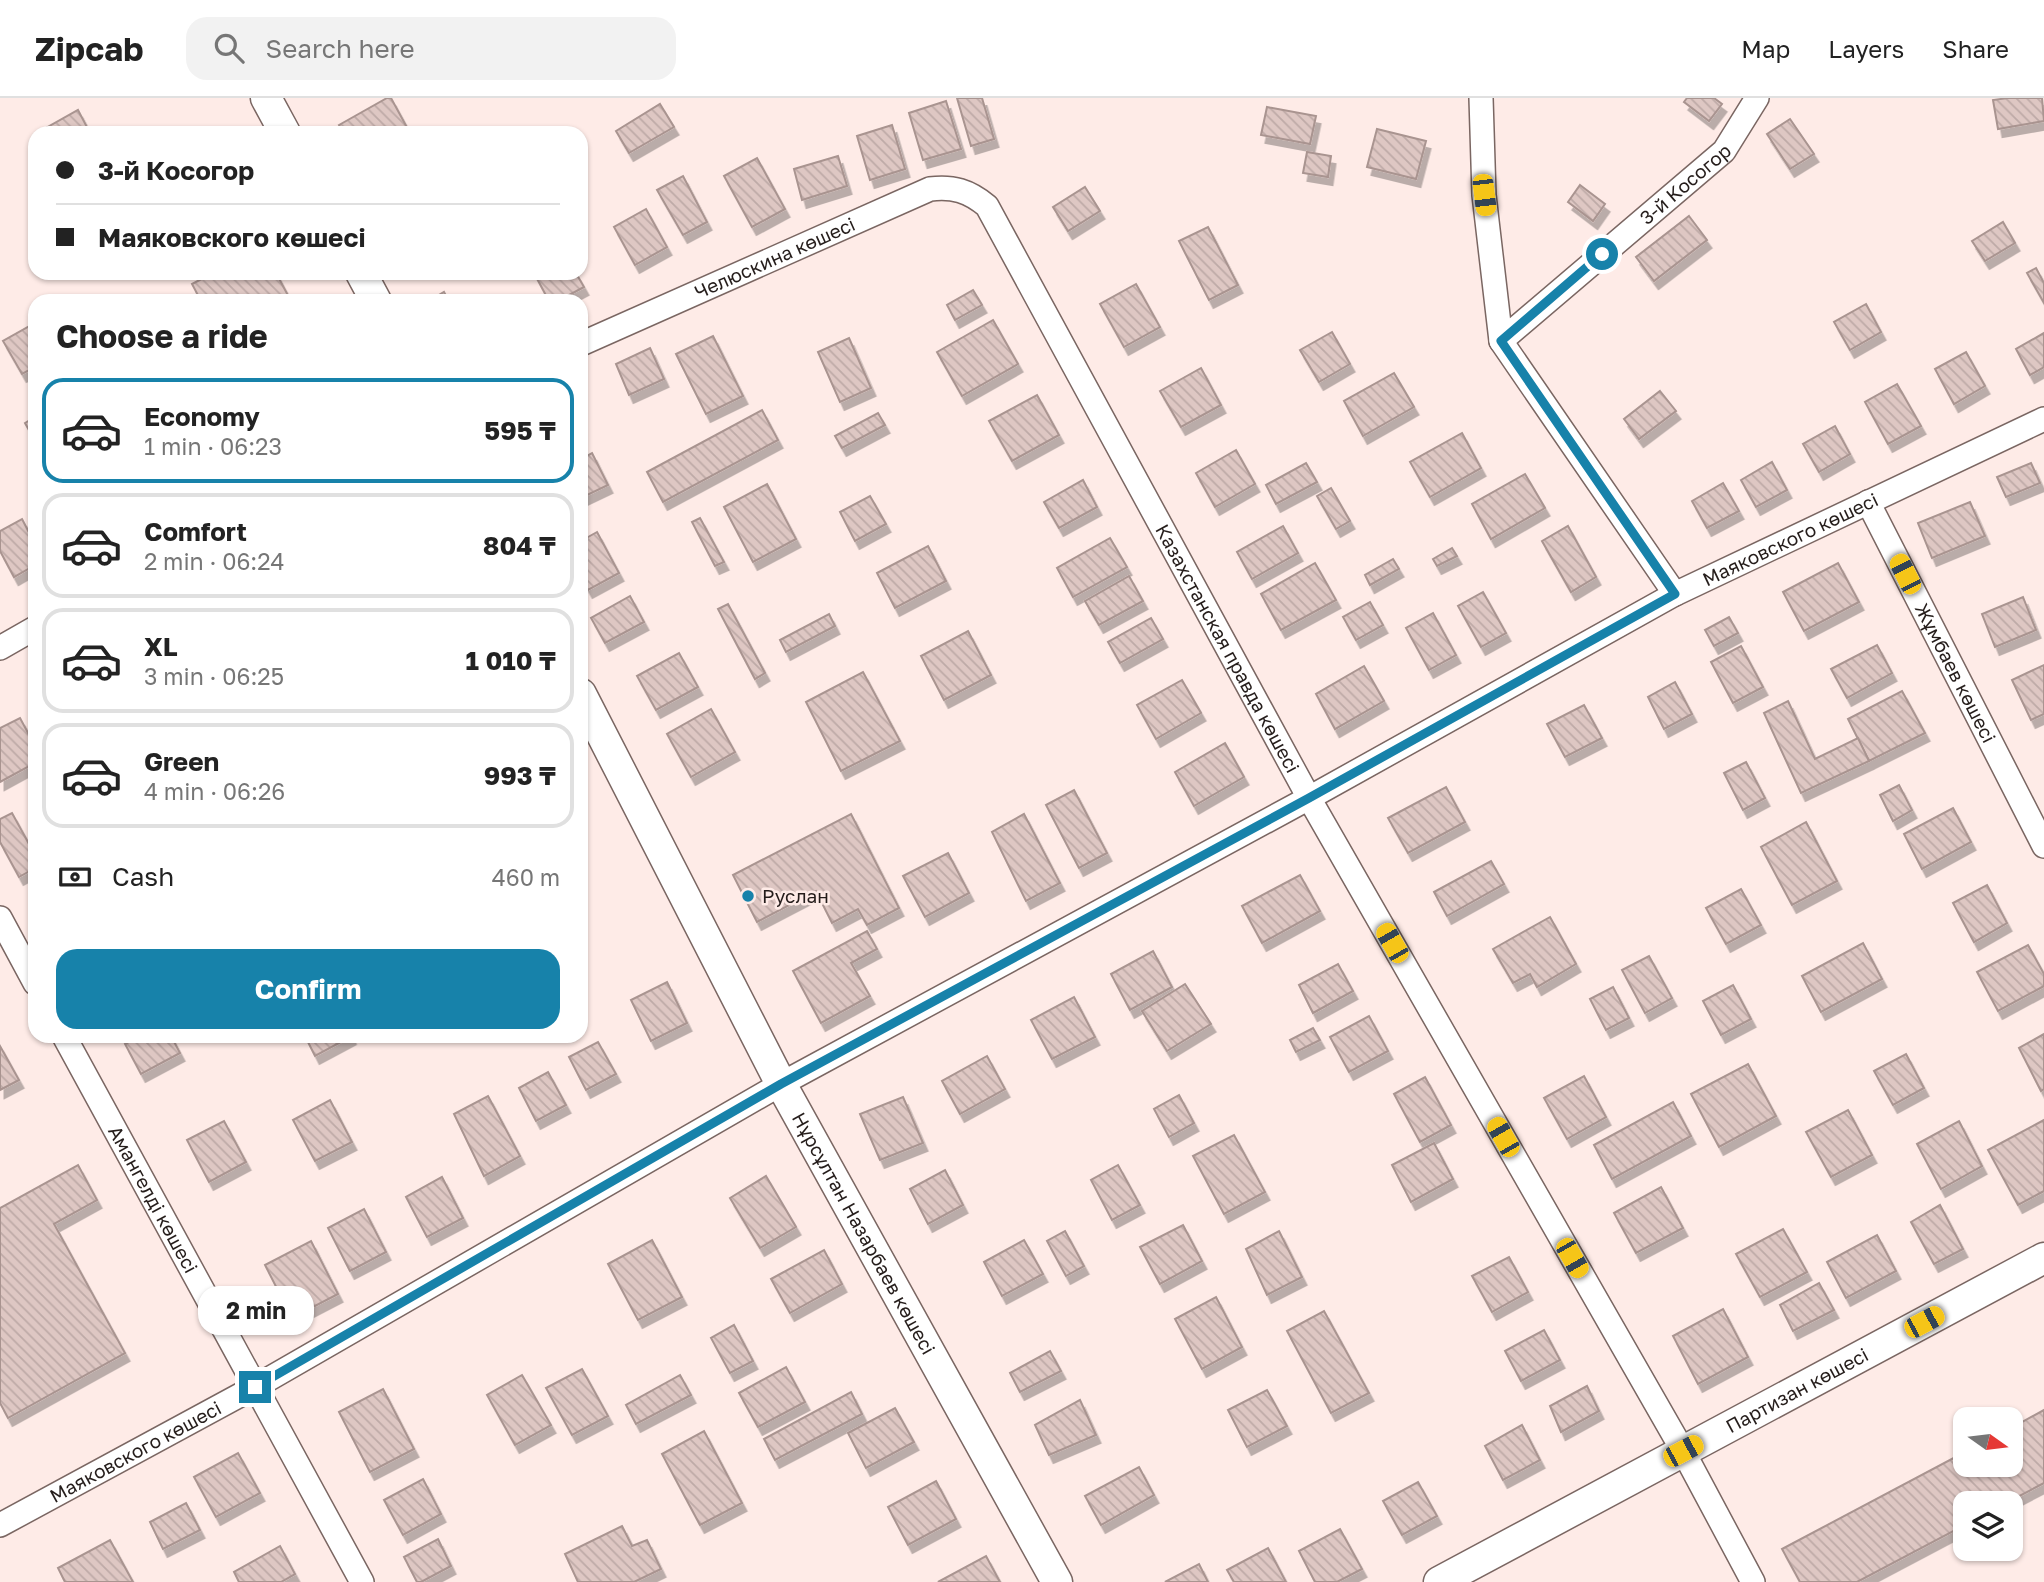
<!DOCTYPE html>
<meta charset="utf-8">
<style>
body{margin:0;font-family:"Golos Text",sans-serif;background:#f2f2f2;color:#222;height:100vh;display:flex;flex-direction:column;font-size:26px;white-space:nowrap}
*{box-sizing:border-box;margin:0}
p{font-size:23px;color:#767676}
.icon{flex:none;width:38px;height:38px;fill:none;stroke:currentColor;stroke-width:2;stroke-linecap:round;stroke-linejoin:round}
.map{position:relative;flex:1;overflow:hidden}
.side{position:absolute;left:28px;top:196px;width:560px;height:749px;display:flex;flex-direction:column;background:#fff;border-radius:21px;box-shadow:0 2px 5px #0004}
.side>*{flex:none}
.top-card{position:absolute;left:28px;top:28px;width:560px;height:154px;border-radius:21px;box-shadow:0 2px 5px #0004;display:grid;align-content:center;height:154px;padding:0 28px;background:#fff}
.needle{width:46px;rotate:104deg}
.controls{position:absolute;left:1953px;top:1309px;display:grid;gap:14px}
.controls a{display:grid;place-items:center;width:70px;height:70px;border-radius:14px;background:#fff;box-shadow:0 2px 5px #0004;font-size:35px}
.end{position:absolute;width:32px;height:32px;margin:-16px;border:9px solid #1782aa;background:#fff;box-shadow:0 0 0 4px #fff}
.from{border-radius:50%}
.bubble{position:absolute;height:49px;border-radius:21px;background:#fff;box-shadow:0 2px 5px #0004;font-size:23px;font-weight:700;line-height:49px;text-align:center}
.car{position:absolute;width:21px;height:42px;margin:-21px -10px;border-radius:9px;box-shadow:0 0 5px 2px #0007;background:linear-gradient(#f5c518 24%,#345 0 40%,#f5c518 0 76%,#345 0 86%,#f5c518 0)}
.top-card b{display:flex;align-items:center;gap:24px;height:66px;font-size:26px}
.top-card b+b{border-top:2px solid #e0e0e0}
.top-card i{width:18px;height:18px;background:#222}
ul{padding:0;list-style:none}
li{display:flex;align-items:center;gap:21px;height:105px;margin:0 14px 10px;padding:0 14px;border:4px solid #e0e0e0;border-radius:21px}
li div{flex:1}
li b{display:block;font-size:26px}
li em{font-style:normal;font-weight:700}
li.on{border-color:#1782aa}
li>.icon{width:63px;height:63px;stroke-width:1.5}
h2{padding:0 28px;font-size:32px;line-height:84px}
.pay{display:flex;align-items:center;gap:18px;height:77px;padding:0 28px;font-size:26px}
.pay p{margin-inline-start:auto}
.action{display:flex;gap:14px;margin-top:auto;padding:14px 28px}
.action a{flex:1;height:80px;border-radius:21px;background:#1782aa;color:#fff;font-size:28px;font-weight:700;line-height:80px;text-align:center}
header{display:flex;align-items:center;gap:42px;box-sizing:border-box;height:98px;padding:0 35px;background:#fff;border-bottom:2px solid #e0e0e0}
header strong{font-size:33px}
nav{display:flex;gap:38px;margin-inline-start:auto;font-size:24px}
.search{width:490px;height:63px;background:#f2f2f2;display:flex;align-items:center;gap:18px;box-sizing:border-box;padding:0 24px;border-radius:21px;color:#767676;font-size:26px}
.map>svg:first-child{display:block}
</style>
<header>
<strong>Zipcab</strong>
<div class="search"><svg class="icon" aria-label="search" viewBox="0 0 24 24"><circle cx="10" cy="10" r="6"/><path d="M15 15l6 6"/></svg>Search here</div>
<nav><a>Map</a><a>Layers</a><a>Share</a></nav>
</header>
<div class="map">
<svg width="2044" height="1484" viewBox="0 0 2044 1484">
<defs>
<pattern id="building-back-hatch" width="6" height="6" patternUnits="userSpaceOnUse" patternTransform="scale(1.75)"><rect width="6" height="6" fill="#dec7c3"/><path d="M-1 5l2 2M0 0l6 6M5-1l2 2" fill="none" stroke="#beaaa7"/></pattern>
<filter id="shadow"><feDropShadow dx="4.5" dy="8" stdDeviation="0" flood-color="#0004"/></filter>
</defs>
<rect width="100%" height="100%" fill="#feebe7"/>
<g fill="url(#building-back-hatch)" stroke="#a99490" stroke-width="2" filter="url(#shadow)">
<path d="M387,0h4l19,35h-66l-5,-8z"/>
<path d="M957,0h25l12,41 -23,7z"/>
<path d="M1687,0h27l8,6 -13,17 -25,-19z"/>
<path d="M2008,0h34l2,23 -46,8 -5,-29z"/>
<path d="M946,3l15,48 -38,11 -14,-47z"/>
<path d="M660,6l14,23 -45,26 -13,-22z"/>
<path d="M1267,9l49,9 -6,28 -49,-9z"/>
<path d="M78,12l12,23h-53z"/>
<path d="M1790,21l24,35 -24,15 -23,-35z"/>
<path d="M892,27l13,44 -35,11 -13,-44z"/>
<path d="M1377,31l49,12 -10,38 -49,-12z"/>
<path d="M1307,54l24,4 -3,21 -25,-4z"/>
<path d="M838,58l9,30 -45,14 -8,-31z"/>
<path d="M757,60l28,51 -33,18 -28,-51z"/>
<path d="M683,78l24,46 -24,13 -26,-45z"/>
<path d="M1580,87l25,19 -12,17 -25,-19z"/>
<path d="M1085,89l15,24 -32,20 -15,-24z"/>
<path d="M646,111l21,38 -32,18 -21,-38z"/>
<path d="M1689,118l18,24 -53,41 -18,-24z"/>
<path d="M2003,124l12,21 -30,18 -13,-20z"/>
<path d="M1208,129l30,58 -29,15 -30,-59z"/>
<path d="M2036,170l8,15v20l-17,-30z"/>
<path d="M213,175h63l15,28h-90l-9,-17z"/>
<path d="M534,175h42l8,14 -26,14h-9z"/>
<path d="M1136,186l24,43 -36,20 -24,-43z"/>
<path d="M973,192l9,15 -27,15 -8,-15z"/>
<path d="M444,194l5,9h-20z"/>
<path d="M1866,206l15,28 -31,18 -16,-28z"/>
<path d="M993,222l25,44 -56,32 -25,-44z"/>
<path d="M35,225v44l-13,7 -19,-33z"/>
<path d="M1332,234l18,32 -31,18 -19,-32z"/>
<path d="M2044,235v34l-14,8 -14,-26z"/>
<path d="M713,238l30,60 -37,18 -30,-60z"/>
<path d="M849,240l22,50 -31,14 -22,-50z"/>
<path d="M650,250l14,31 -35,16 -13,-31z"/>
<path d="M1966,254l19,34 -31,18 -19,-35z"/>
<path d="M1201,270l20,37 -40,22 -21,-36z"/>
<path d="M1394,275l20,34 -51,29 -19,-35z"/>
<path d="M1897,286l24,42 -33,18 -23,-42z"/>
<path d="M1660,293l16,20 -37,28 -15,-20z"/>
<path d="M1037,297l22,40 -47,26 -23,-40z"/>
<path d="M762,312l16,30 -115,62 -16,-30z"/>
<path d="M878,315l7,12 -43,23 -7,-12z"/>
<path d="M35,319v24l-10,-18z"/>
<path d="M1835,328l15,28 -31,18 -16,-28z"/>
<path d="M1462,335l19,35 -51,29 -20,-35z"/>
<path d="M1236,352l19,34 -40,23 -19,-34z"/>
<path d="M592,355l16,32 -27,13v-39z"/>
<path d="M1772,364l15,28 -31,17 -15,-27z"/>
<path d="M1306,365l11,19 -41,22 -10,-19z"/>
<path d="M2031,365l9,20 -34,14 -9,-20z"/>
<path d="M1525,376l20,34 -54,31 -19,-35z"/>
<path d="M1083,382l14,27 -38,21 -15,-26z"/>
<path d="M1723,385l16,28 -32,17 -15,-27z"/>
<path d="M767,386l29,55 -43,23 -29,-55z"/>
<path d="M1331,390l19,33 -14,8 -19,-33z"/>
<path d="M870,398l16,28 -31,17 -15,-29z"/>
<path d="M1970,404l15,34 -53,22 -14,-35z"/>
<path d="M700,420l24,44 -9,4 -23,-44z"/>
<path d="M22,421l13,25v21l-21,12 -14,-26v-20z"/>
<path d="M1283,428l15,27 -46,26 -15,-27z"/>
<path d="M1568,428l28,51 -25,15 -29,-51z"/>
<path d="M597,434l22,41 -31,17 -7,-13v-36z"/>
<path d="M1110,440l17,29 -54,30 -16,-29z"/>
<path d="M928,448l18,35 -51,27 -18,-35z"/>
<path d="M1452,450l5,8 -20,10 -4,-7z"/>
<path d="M1393,461l6,10 -29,16 -5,-10z"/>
<path d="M1315,465l21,37 -55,30 -20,-36z"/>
<path d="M1838,465l21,39 -55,29 -21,-39z"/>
<path d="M1129,478l14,25 -44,24 -14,-24z"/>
<path d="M1483,494l23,41 -25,14 -23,-41z"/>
<path d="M630,498l14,26 -39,21 -14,-25z"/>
<path d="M2023,499l13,33 -41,17 -13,-33z"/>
<path d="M1370,504l13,23 -27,15 -13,-23z"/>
<path d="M728,506l37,69 -10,6 -37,-70z"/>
<path d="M1433,515l23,42 -27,15 -23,-42z"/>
<path d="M829,516l6,12 -49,26 -6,-12z"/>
<path d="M1729,519l9,16 -24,13 -9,-16z"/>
<path d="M1151,520l12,21 -43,24 -12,-21z"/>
<path d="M968,533l23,44 -47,25 -23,-44z"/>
<path d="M1877,547l15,28 -45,25 -16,-29z"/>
<path d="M1741,548l22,41 -30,16 -22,-41z"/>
<path d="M679,555l19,34 -42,23 -19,-34z"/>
<path d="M2044,567v49l-13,6 -19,-40z"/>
<path d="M1364,568l20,35 -49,28 -19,-35z"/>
<path d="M863,574l37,69 -59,30 -35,-69z"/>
<path d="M1182,582l19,33 -45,26 -19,-34z"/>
<path d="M1675,584l17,32 -28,15 -16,-32z"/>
<path d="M1902,593l23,42 -56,28 -21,-42z"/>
<path d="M1788,603l27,58 43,-21 11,23 -68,32 -37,-80z"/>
<path d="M1584,607l18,33 -37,19 -18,-33z"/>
<path d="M711,611l24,43 -44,25 -24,-43z"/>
<path d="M20,620l15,28v17l-35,19v-54z"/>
<path d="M1225,645l19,34 -50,29 -19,-34z"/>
<path d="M1746,664l19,36 -22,12 -19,-37z"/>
<path d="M1899,687l13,25 -19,11 -13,-26z"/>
<path d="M1446,689l19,35 -57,31 -20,-35z"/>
<path d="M1074,692l33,63 -28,15 -33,-63z"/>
<path d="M1953,710l18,34 -49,27 -18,-35z"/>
<path d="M12,715l23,42v13l-16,9 -19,-35v-23z"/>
<path d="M851,716l48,94 -32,17 -9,-16 -26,14 -16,-32 -59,31 -24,-47z"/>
<path d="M1024,716l36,69 -34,18 -34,-69z"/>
<path d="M1806,724l31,59 -45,24 -31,-58z"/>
<path d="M948,755l21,40 -44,24 -22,-41z"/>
<path d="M1491,763l13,23 -57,32 -13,-24z"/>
<path d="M1300,777l20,36 -58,32 -20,-37z"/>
<path d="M1987,787l20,38 -33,19 -21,-39z"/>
<path d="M1741,791l20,36 -35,19 -20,-36z"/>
<path d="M1550,819l26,47 -39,23 -7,-13 -17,9 -20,-34z"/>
<path d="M867,833l10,18 -26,14 19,33 -49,27 -28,-52z"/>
<path d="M1863,845l19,36 -61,33 -19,-36z"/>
<path d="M2028,847l16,29v12l-46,25 -21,-39z"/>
<path d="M1153,853l19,36 -42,23 -19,-36z"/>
<path d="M1649,858l23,42 -27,15 -23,-43z"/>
<path d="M1338,866l15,27 -40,22 -14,-28z"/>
<path d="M667,884l20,41 -36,18 -20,-41z"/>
<path d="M1185,886l26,40 -44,27 -25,-40z"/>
<path d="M1733,887l18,34 -30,16 -18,-34z"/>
<path d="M1613,889l16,31 -23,12 -16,-31z"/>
<path d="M1074,899l21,40 -43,22 -21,-39z"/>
<path d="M1369,918l19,35 -39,21 -19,-35z"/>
<path d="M1313,930l7,12 -24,12 -6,-12z"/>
<path d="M2044,936v55l-3,2 -22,-43z"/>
<path d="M140,938h31l9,17 -39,21 -16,-30z"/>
<path d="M305,938h47l-37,20z"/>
<path d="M598,944l18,32 -30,16 -17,-33z"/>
<path d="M0,948l19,34 -19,10z"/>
<path d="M1906,956l18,34 -31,17 -19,-34z"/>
<path d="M987,958l18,33 -45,25 -18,-33z"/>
<path d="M1748,966l28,52 -57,31 -28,-53z"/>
<path d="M548,974l18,33 -30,16 -17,-33z"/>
<path d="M1584,978l22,41 -39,22 -23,-41z"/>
<path d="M1425,979l26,48 -31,17 -26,-48z"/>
<path d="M1179,997l15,28 -25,14 -15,-28z"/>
<path d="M488,998l32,60 -36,20 -30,-62z"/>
<path d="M903,999l20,46 -43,17 -20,-46z"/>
<path d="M330,1002l22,42 -37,19 -22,-41z"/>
<path d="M1673,1004l18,34 -79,43 -18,-34z"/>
<path d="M1848,1012l24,45 -41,22 -25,-45z"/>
<path d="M2044,1022v71l-26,14 -30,-55z"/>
<path d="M224,1023l22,41 -37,20 -22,-42z"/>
<path d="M1959,1023l23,45 -41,23 -24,-45z"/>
<path d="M1234,1037l31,57 -41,22 -31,-58z"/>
<path d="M1434,1045l19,36 -42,23 -19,-37z"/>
<path d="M78,1067l19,35 -43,24 71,129 -117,65 -8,-15v-195z"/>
<path d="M1118,1067l22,40 -28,15 -21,-40z"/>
<path d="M945,1072l18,35 -35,19 -18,-35z"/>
<path d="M766,1078l30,51 -36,21 -30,-50z"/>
<path d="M442,1079l21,41 -36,19 -21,-40z"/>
<path d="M1661,1089l22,41 -47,25 -22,-40z"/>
<path d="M1940,1107l23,44 -29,15 -23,-42z"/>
<path d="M364,1111l22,43 -36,19 -22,-43z"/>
<path d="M1183,1127l19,36 -42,23 -20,-37z"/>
<path d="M1783,1131l24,43 -47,25 -24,-43z"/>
<path d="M1065,1133l19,35 -18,10 -19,-35z"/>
<path d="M1279,1133l23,46 -35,18 -21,-46z"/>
<path d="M1877,1137l19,36 -50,27 -19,-36z"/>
<path d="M652,1142l30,57 -44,23 -30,-56z"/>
<path d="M1024,1142l19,34 -41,22 -18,-34z"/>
<path d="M311,1143l27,53 -46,24 -27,-53z"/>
<path d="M824,1152l18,34 -52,29 -19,-34z"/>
<path d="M1509,1159l19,35 -36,20 -20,-36z"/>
<path d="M1819,1185l15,27 -41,21 -13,-26z"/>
<path d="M1216,1199l26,50 -40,22 -27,-50z"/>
<path d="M1723,1211l25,48 -50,27 -25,-48z"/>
<path d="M1324,1213l45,82 -38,20 -44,-82z"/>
<path d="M734,1227l19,36 -23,12 -19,-35z"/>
<path d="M1544,1232l16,30 -39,21 -16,-30z"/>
<path d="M1050,1253l11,20 -41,21 -10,-19z"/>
<path d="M786,1269l19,35 -47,25 -19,-34z"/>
<path d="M582,1271l26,47 -36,19 -26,-47z"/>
<path d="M522,1277l29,50 -36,20 -28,-50z"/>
<path d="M680,1277l11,20 -55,29 -10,-19z"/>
<path d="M1587,1288l12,25 -38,21 -11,-26z"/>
<path d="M383,1291l31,60 -44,23 -31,-60z"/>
<path d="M1267,1292l20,36 -40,21 -19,-37z"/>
<path d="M851,1294l11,22 -87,46 -11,-21z"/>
<path d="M1080,1302l16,35 -47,20 -14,-30z"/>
<path d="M895,1310l19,34 -48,26 -18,-35z"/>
<path d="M2044,1312v73l-38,20h-41v22l-108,57h-57l-18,-33 183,-97v13h46v-37z"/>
<path d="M1522,1327l18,35 -37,20 -18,-34z"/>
<path d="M704,1333l38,72 -42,22 -38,-71z"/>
<path d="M238,1355l22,40 -44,24 -22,-40z"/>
<path d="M1139,1369l15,28 -53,30 -16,-29z"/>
<path d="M423,1381l18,35 -38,21 -19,-35z"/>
<path d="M936,1383l20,38 -48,26 -20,-38z"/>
<path d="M1418,1384l19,34 -35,19 -19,-34z"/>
<path d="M186,1405l14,27 -37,19 -13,-27z"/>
<path d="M622,1428l10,20 15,-6 14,29 -27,13h-56l-13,-28z"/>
<path d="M1340,1431l22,40 -25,13h-22l-16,-31z"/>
<path d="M438,1441l13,27 -30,16h-4l-13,-25z"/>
<path d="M110,1442l23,42h-68l-7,-14z"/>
<path d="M280,1448l15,28 -14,8h-42l-5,-10z"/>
<path d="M1268,1450l18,34h-52l-7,-12z"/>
<path d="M986,1458l14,26h-62z"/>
<path d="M1199,1466l9,18h-43z"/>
</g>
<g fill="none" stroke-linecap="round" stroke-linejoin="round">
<defs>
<g id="minor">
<path d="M1481,0l3,97 17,146 174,253"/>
<path id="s1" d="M1501,243l223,-190 33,-53"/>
<path id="s2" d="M581,246l349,-155c23,-3 39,2 57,17l322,592 374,653 70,131"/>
<path id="s3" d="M1868,404l176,344"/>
<path d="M0,550l35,-20"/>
<path d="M0,820l35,65"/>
<path id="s4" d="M64,938l298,546"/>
<path id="s5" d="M0,1427l255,-138 526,-303 528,-286 366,-204 369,-175"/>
</g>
<g id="tertiary">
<path d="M266,0l19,35"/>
<path d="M361,175l15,28"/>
<path id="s6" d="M581,596l200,390 276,498"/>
<path id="s7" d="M1439,1484l605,-324"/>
</g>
</defs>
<use href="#minor" stroke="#7a6662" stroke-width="26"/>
<use href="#tertiary" stroke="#7a6662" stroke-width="33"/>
<use href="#minor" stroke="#fff" stroke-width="23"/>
<use href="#tertiary" stroke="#fff" stroke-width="30"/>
</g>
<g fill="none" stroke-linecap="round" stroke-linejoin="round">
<path stroke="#1782aa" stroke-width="9" d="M255,1289l526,-303 528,-286 366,-204 -174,-253 101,-87"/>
</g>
<circle fill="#1782aa" stroke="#feebe7" stroke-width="2.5" cx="748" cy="798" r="7"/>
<g text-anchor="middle" stroke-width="5" stroke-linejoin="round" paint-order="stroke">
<g font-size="19" fill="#251d1b" stroke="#feebe7">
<text dy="7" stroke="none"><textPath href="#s1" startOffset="242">3-й Косогор</textPath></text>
<text dy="7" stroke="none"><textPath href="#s2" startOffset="212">Челюскина көшесі</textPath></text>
<text dy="7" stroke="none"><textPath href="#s5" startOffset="2044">Маяковского көшесі</textPath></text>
<text dy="7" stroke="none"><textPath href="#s2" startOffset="947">Казахстанская правда көшесі</textPath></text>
<text dy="7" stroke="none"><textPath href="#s3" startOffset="192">Жұмбаев көшесі</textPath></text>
<text dy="7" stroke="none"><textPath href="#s4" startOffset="186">Амангелді көшесі</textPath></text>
<text dy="7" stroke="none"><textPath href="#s6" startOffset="609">Нұрсұлтан Назарбаев көшесі</textPath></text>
<text dy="7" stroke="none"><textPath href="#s7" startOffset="406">Партизан көшесі</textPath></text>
<text dy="7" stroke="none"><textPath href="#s5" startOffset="154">Маяковского көшесі</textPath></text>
</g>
<g font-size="19" fill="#251d1b" stroke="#feebe7" text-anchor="start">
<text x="762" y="805">Руслан</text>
</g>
</g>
</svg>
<div class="controls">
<a><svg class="needle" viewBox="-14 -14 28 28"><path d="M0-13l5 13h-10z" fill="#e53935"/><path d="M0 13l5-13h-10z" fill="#767676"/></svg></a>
<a><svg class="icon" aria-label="layers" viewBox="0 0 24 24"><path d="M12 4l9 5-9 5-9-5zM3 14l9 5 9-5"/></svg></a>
</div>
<i class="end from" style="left:1602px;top:156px"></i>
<i class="end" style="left:255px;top:1289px"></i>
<div class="bubble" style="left:198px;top:1188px;width:116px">2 min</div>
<i class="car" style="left:1484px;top:97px;rotate:173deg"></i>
<i class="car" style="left:1905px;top:476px;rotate:333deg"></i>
<i class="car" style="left:1392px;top:845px;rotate:330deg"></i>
<i class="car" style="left:1503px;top:1039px;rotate:330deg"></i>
<i class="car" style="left:1572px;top:1160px;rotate:150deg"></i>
<i class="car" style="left:1924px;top:1224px;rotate:62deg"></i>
<i class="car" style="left:1683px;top:1353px;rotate:62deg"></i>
<div class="top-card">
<b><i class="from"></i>3-й Косогор</b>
<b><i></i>Маяковского көшесі</b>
</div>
<section class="side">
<h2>Choose a ride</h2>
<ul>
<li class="on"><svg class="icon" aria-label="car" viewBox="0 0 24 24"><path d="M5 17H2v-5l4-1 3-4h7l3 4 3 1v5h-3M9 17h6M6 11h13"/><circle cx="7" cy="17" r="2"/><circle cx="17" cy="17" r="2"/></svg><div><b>Economy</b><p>1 min · 06:23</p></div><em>595 ₸</em></li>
<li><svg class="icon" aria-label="car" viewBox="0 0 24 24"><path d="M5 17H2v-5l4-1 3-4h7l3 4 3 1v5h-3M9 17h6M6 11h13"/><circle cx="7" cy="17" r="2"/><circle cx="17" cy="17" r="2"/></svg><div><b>Comfort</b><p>2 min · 06:24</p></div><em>804 ₸</em></li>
<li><svg class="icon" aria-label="car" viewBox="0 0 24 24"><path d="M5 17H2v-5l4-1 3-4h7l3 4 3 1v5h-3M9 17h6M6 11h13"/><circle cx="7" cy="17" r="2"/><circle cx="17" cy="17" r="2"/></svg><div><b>XL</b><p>3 min · 06:25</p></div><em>1 010 ₸</em></li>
<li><svg class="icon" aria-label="car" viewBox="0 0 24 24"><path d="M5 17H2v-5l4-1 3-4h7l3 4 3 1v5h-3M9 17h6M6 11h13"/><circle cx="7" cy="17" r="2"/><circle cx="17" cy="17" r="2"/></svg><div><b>Green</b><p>4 min · 06:26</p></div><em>993 ₸</em></li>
</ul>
<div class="pay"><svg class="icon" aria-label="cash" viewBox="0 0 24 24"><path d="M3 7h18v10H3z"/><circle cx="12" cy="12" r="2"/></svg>Cash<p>460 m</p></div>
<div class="action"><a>Confirm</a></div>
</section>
</div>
